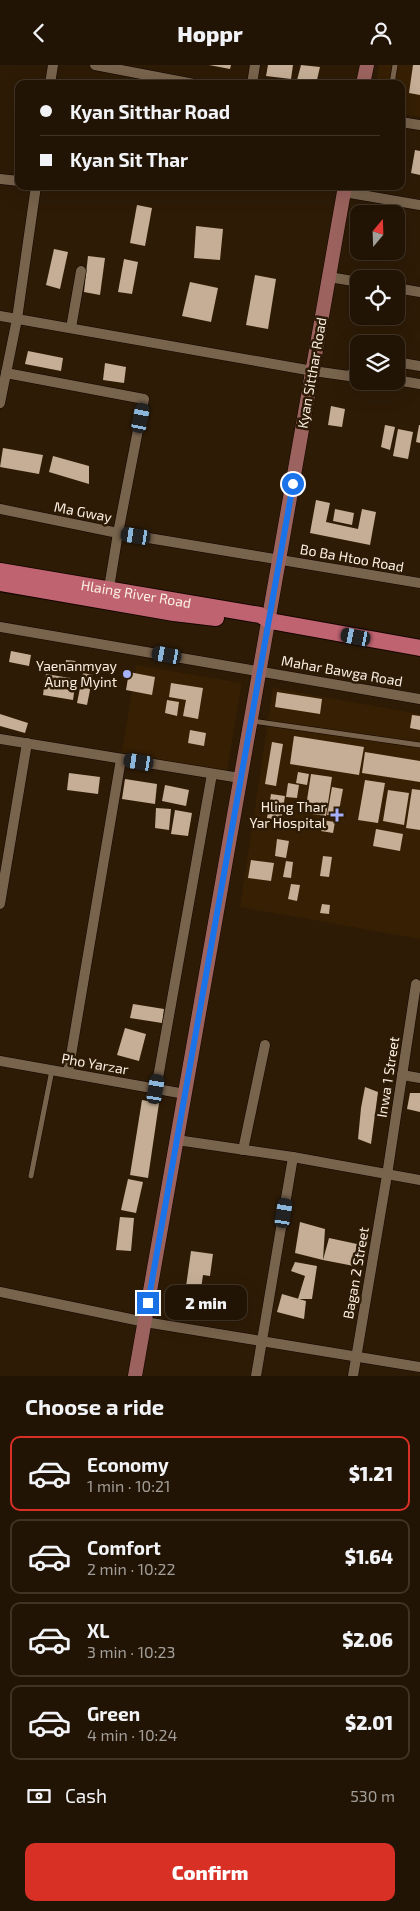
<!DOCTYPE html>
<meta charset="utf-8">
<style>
body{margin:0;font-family:"Exo 2",sans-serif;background:#2a1d0e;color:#f1f3f6;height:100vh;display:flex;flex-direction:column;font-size:19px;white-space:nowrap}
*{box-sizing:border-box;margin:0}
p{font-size:16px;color:#a29e9a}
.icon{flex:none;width:28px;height:28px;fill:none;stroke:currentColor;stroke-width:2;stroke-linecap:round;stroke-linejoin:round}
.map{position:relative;height:1311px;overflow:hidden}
.details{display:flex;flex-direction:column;background:#221404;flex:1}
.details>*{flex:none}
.top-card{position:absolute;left:15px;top:15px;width:390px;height:110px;border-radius:10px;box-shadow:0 5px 20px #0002,0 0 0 1px #3f3326;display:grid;align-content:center;height:110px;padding:0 25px;background:#221404}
.needle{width:32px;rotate:19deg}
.tools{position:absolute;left:350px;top:140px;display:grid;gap:10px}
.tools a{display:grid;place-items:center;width:55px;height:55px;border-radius:10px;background:#221404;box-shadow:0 5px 20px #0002,0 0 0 1px #3f3326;font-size:25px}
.end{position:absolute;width:22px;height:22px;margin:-11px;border:6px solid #1a73e8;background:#fff;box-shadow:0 0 0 2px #fff}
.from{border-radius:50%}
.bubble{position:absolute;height:35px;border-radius:10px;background:#221404;box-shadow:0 5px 20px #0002,0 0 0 1px #3f3326;font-size:16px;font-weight:800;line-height:35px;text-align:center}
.car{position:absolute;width:15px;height:30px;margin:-15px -8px;border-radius:6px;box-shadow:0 0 4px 1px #0007;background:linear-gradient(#222 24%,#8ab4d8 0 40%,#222 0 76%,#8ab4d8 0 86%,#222 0)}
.top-card b{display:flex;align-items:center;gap:18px;height:48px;font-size:19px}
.top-card b+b{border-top:1px solid #3f3326}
.top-card i{width:12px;height:12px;background:#f1f3f6}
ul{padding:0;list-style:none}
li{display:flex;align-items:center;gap:15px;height:75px;margin:0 10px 8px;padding:0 15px;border:2px solid #3f3326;border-radius:10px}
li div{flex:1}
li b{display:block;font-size:19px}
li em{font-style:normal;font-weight:800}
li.active{border-color:#d93025}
li>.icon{width:45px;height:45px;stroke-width:1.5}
h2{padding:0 25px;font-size:22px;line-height:60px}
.pay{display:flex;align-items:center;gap:12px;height:55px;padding:0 25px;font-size:19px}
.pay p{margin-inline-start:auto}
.action{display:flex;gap:10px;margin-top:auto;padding:10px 25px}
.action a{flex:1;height:58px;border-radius:10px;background:#d93025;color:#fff;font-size:20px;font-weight:800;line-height:58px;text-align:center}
header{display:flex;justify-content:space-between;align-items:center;height:65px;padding:0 25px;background:#221404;font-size:22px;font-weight:800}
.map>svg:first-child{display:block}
</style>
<header><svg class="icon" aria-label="back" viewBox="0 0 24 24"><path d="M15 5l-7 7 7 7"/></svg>Hoppr<svg class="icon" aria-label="person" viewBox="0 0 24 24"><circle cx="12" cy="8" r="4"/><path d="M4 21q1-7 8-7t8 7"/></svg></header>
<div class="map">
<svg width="420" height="1311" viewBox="0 0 420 1311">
<rect width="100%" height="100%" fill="#2d1b06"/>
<g fill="#361f03">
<path d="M379,0h41v52l-19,-3v-30h-25z"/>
<path d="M136,600l106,18 -16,93 -105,-17z"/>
<path d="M273,623l147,26v225l-180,-32z"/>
</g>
<g fill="#c5ae95">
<path d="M209,0h22l-1,4z"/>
<path d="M268,0h25l-2,14 -25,-3z"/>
<path d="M301,0l19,2 -4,17h-20z"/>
<path d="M413,0h7v30l-11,-2z"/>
<path d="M415,85l5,1v24l-9,-2z"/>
<path d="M137,140l15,3 -7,38 -15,-3z"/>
<path d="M196,161l27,3 -3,31 -26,-2z"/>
<path d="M54,184l14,3 -8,37 -14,-4z"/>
<path d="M88,191l17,2 -5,37 -16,-3z"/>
<path d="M124,194l14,3 -6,32 -14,-2z"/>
<path d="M255,210l21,4 -8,50 -22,-4z"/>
<path d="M190,217l28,6 -7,34 -29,-6z"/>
<path d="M28,286l35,7 -2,13 -36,-7z"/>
<path d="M105,298l21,4 -2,16 -21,-3z"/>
<path d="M331,341l14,3 -3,18 -14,-2z"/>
<path d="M385,360l10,2 -5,23 -9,-3z"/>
<path d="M419,360h1v18l-4,-1z"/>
<path d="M398,364l15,3 -5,27 -15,-3z"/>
<path d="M3,383l40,7 -4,19 -39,-7z"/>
<path d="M53,391l36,10v18l-40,-12z"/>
<path d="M316,435l14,3 -4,19 32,7 4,-20 14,3 -6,33 -60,-12z"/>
<path d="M335,444l19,4 -2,12 -19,-4z"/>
<path d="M11,586l20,4 -2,11 -20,-4z"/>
<path d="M66,595l10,1 -1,10 -10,-1z"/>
<path d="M129,607l26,5 -3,18 -26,-5z"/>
<path d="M83,608l10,2 -6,30 -10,-2z"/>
<path d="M46,609l30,5 -3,21 -30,-5z"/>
<path d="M171,618l32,5 -5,31 -15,-3 3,-16 -17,-3z"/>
<path d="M277,627l45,7 -2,15 -45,-7z"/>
<path d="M167,635l12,2 -2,14 -12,-3z"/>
<path d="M0,649l28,9 -3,10 -25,-7z"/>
<path d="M412,650l8,1v14l-10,-2z"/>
<path d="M190,665l16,3 -2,13 -16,-3z"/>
<path d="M294,671l70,11 -5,28 -69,-11z"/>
<path d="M272,677l11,2 -7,42 -11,-2z"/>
<path d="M365,687l55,9v21l-58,-9z"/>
<path d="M298,707l11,2 -2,11 -11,-2z"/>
<path d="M69,708l31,4 -2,17 -31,-4z"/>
<path d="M311,709l21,3 -6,39 -21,-3z"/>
<path d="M125,714l32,5 -2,20 -33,-5z"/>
<path d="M365,715l20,3 -7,40 -20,-3z"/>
<path d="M288,718l11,2 -2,13 -11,-1z"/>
<path d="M165,720l24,5 -3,16 -24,-5z"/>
<path d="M332,722l11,2 -5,27 -11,-1z"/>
<path d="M412,724l8,1v40l-14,-2z"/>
<path d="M388,725l21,3 -5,32 -21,-4z"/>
<path d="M271,729l14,2 -4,25 -14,-3z"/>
<path d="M156,743l15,1 -2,21 -14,-2z"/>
<path d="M175,745l17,3 -4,23 -17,-2z"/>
<path d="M322,755l13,2 -2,11 -12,-2z"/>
<path d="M376,764l27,5 -3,17 -27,-5z"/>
<path d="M277,774l12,2 -3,17 -11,-2z"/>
<path d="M323,791l9,1 -3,20 -9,-1z"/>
<path d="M251,795l23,3 -3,18 -23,-3z"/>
<path d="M286,796l7,1 -2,16 -8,-1z"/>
<path d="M291,819l9,1 -3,16 -9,-2z"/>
<path d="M322,839l8,1 -1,9 -9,-1z"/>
<path d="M133,939l31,5 -2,14 -32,-5z"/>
<path d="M125,963l21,6 -7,27 -22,-6z"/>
<path d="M365,1022l13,5 -7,52 -13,-5 3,-31z"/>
<path d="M410,1028h10v19l-13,-3z"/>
<path d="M142,1035l17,3 -11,75 -18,-3z"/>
<path d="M128,1114l15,3 -7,31 -15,-3z"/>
<path d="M120,1152l14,1 -3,33 -15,-1z"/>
<path d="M300,1157l25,7 -2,31 -28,-7z"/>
<path d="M329,1173l28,6 -3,22 -31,-6z"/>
<path d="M191,1186l22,3 -3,22 -7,-1 -5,35 -15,-2z"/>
<path d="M295,1197l22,4 -5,33h-14l7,-23 -14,-5z"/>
<path d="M282,1229l24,7 -2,18 -27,-7z"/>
</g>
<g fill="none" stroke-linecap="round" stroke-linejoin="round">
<defs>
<g id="service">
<path d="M392,19l3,-19"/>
<path d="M252,656l168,24"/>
<path d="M31,1111l21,-106"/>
</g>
<g id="minor">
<path d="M95,0l99,19"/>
<path d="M50,19l3,-19"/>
<path d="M252,19l3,-19"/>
<path d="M401,57l19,3"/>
<path d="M0,114l19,2"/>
<path d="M344,127l76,13"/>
<path d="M329,212l30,5"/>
<path d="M396,223l24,4"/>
<path d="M0,251l313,55 36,5 5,-4 5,-10"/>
<path d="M71,263l10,-57"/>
<path d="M396,297l24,4"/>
<path d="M6,308l138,26 -26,134 -10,61"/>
<path d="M396,315l24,4"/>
<path d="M0,338l17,-84 19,-133"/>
<path d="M0,444l118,24 302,50"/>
<path d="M0,562l420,72"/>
<path d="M0,674l240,39"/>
<path d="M0,839l27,-161"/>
<path d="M0,996l185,33"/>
<path d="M68,1008l53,-314"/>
<path d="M402,1010l18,3"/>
<path d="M156,1024l56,-315"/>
<path d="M177,1075l116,17 127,23"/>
<path d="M243,1085l22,-105"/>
<path d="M0,1227l145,30 275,45"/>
<path d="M256,1311l37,-219"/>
<path d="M353,1311l34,-201 29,-191"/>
</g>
<g id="secondary">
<path d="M363,19l4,-19"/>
<path d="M135,1311l210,-1190"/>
</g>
<g id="primary">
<path id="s1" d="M0,506l260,44 10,6 150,27"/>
<path d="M0,518l174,30 42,5"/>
</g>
</defs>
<use href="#service" stroke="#140500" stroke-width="6"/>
<use href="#minor" stroke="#140500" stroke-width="11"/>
<use href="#secondary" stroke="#140500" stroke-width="15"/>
<use href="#primary" stroke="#140500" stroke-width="18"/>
<use href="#service" stroke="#78634c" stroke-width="5"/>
<use href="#minor" stroke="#78634c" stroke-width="10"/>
<use href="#secondary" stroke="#9c635e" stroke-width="14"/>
<use href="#primary" stroke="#bf6370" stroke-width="16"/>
</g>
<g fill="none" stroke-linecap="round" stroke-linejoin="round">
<path stroke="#1a73e8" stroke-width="6" d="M148,1238l145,-819"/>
</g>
<g fill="#a5b1fc" stroke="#2d1b06" stroke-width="2">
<circle cx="127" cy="609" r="5"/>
<path d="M334.5 742.5h5v5h5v5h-5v5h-5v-5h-5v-5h5z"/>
</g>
<g text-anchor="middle" stroke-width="5" stroke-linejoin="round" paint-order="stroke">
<g font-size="14" fill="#fbefe2" stroke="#2d1b06">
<text transform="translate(312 308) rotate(-80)" y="5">Kyan Sitthar Road</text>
<text transform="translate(83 447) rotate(11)" y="5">Ma Gway</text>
<text transform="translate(352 493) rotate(10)" y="5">Bo Ba Htoo Road</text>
<text dy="5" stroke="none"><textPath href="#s1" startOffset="138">Hlaing River Road</textPath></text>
<text transform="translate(342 606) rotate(10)" y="5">Mahar Bawga Road</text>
<text transform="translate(95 999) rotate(10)" y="5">Pho Yarzar</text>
<text transform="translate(388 1012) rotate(-81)" y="5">Inwa 1 Street</text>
<text transform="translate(356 1208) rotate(-80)" y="5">Bagan 2 Street</text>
</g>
<g font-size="14" fill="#fbefe2" stroke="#2d1b06" text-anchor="end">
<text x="117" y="606">Yaenanmyay<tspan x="117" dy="16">Aung Myint</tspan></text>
<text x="326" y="747">Hling Thar<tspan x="326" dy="16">Yar Hospital</tspan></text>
</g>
</g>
</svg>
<div class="tools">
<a><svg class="needle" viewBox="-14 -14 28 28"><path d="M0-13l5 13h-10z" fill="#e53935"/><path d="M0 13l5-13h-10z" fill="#a29e9a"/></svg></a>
<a><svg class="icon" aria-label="locate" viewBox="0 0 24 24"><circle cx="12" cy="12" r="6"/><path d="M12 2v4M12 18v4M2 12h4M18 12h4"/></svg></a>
<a><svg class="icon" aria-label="layers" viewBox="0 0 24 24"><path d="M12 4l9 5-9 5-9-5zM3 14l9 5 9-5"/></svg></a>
</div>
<i class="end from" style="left:293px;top:419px"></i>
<i class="end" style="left:148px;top:1238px"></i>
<div class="bubble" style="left:165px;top:1220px;width:82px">2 min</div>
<i class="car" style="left:141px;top:353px;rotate:11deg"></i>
<i class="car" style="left:136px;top:471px;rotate:279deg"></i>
<i class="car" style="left:356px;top:572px;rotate:281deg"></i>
<i class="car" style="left:167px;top:590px;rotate:280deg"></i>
<i class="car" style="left:139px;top:697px;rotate:279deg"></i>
<i class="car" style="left:156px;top:1024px;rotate:10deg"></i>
<i class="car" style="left:284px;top:1148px;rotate:9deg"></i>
<div class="top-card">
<b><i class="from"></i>Kyan Sitthar Road</b>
<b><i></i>Kyan Sit Thar</b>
</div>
</div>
<section class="details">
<h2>Choose a ride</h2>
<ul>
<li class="active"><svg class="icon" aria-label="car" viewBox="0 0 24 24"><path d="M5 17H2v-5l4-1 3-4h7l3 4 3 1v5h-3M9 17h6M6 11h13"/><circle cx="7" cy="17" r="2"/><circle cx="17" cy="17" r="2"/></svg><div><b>Economy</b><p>1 min · 10:21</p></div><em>$1.21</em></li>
<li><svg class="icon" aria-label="car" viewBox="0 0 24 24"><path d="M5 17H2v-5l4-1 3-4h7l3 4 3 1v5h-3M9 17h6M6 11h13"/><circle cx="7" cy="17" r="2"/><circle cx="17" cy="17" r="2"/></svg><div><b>Comfort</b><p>2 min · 10:22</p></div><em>$1.64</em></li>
<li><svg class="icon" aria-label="car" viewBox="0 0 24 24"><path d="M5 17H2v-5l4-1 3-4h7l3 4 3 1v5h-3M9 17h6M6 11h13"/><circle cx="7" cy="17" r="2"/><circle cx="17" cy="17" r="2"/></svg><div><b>XL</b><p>3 min · 10:23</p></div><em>$2.06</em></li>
<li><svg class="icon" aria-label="car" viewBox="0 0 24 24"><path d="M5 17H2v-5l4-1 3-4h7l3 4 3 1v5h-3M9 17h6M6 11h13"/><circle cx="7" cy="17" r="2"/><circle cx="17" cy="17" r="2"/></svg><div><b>Green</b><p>4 min · 10:24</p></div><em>$2.01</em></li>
</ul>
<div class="pay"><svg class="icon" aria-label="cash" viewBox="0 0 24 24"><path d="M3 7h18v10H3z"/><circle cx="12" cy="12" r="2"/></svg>Cash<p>530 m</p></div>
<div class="action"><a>Confirm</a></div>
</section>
